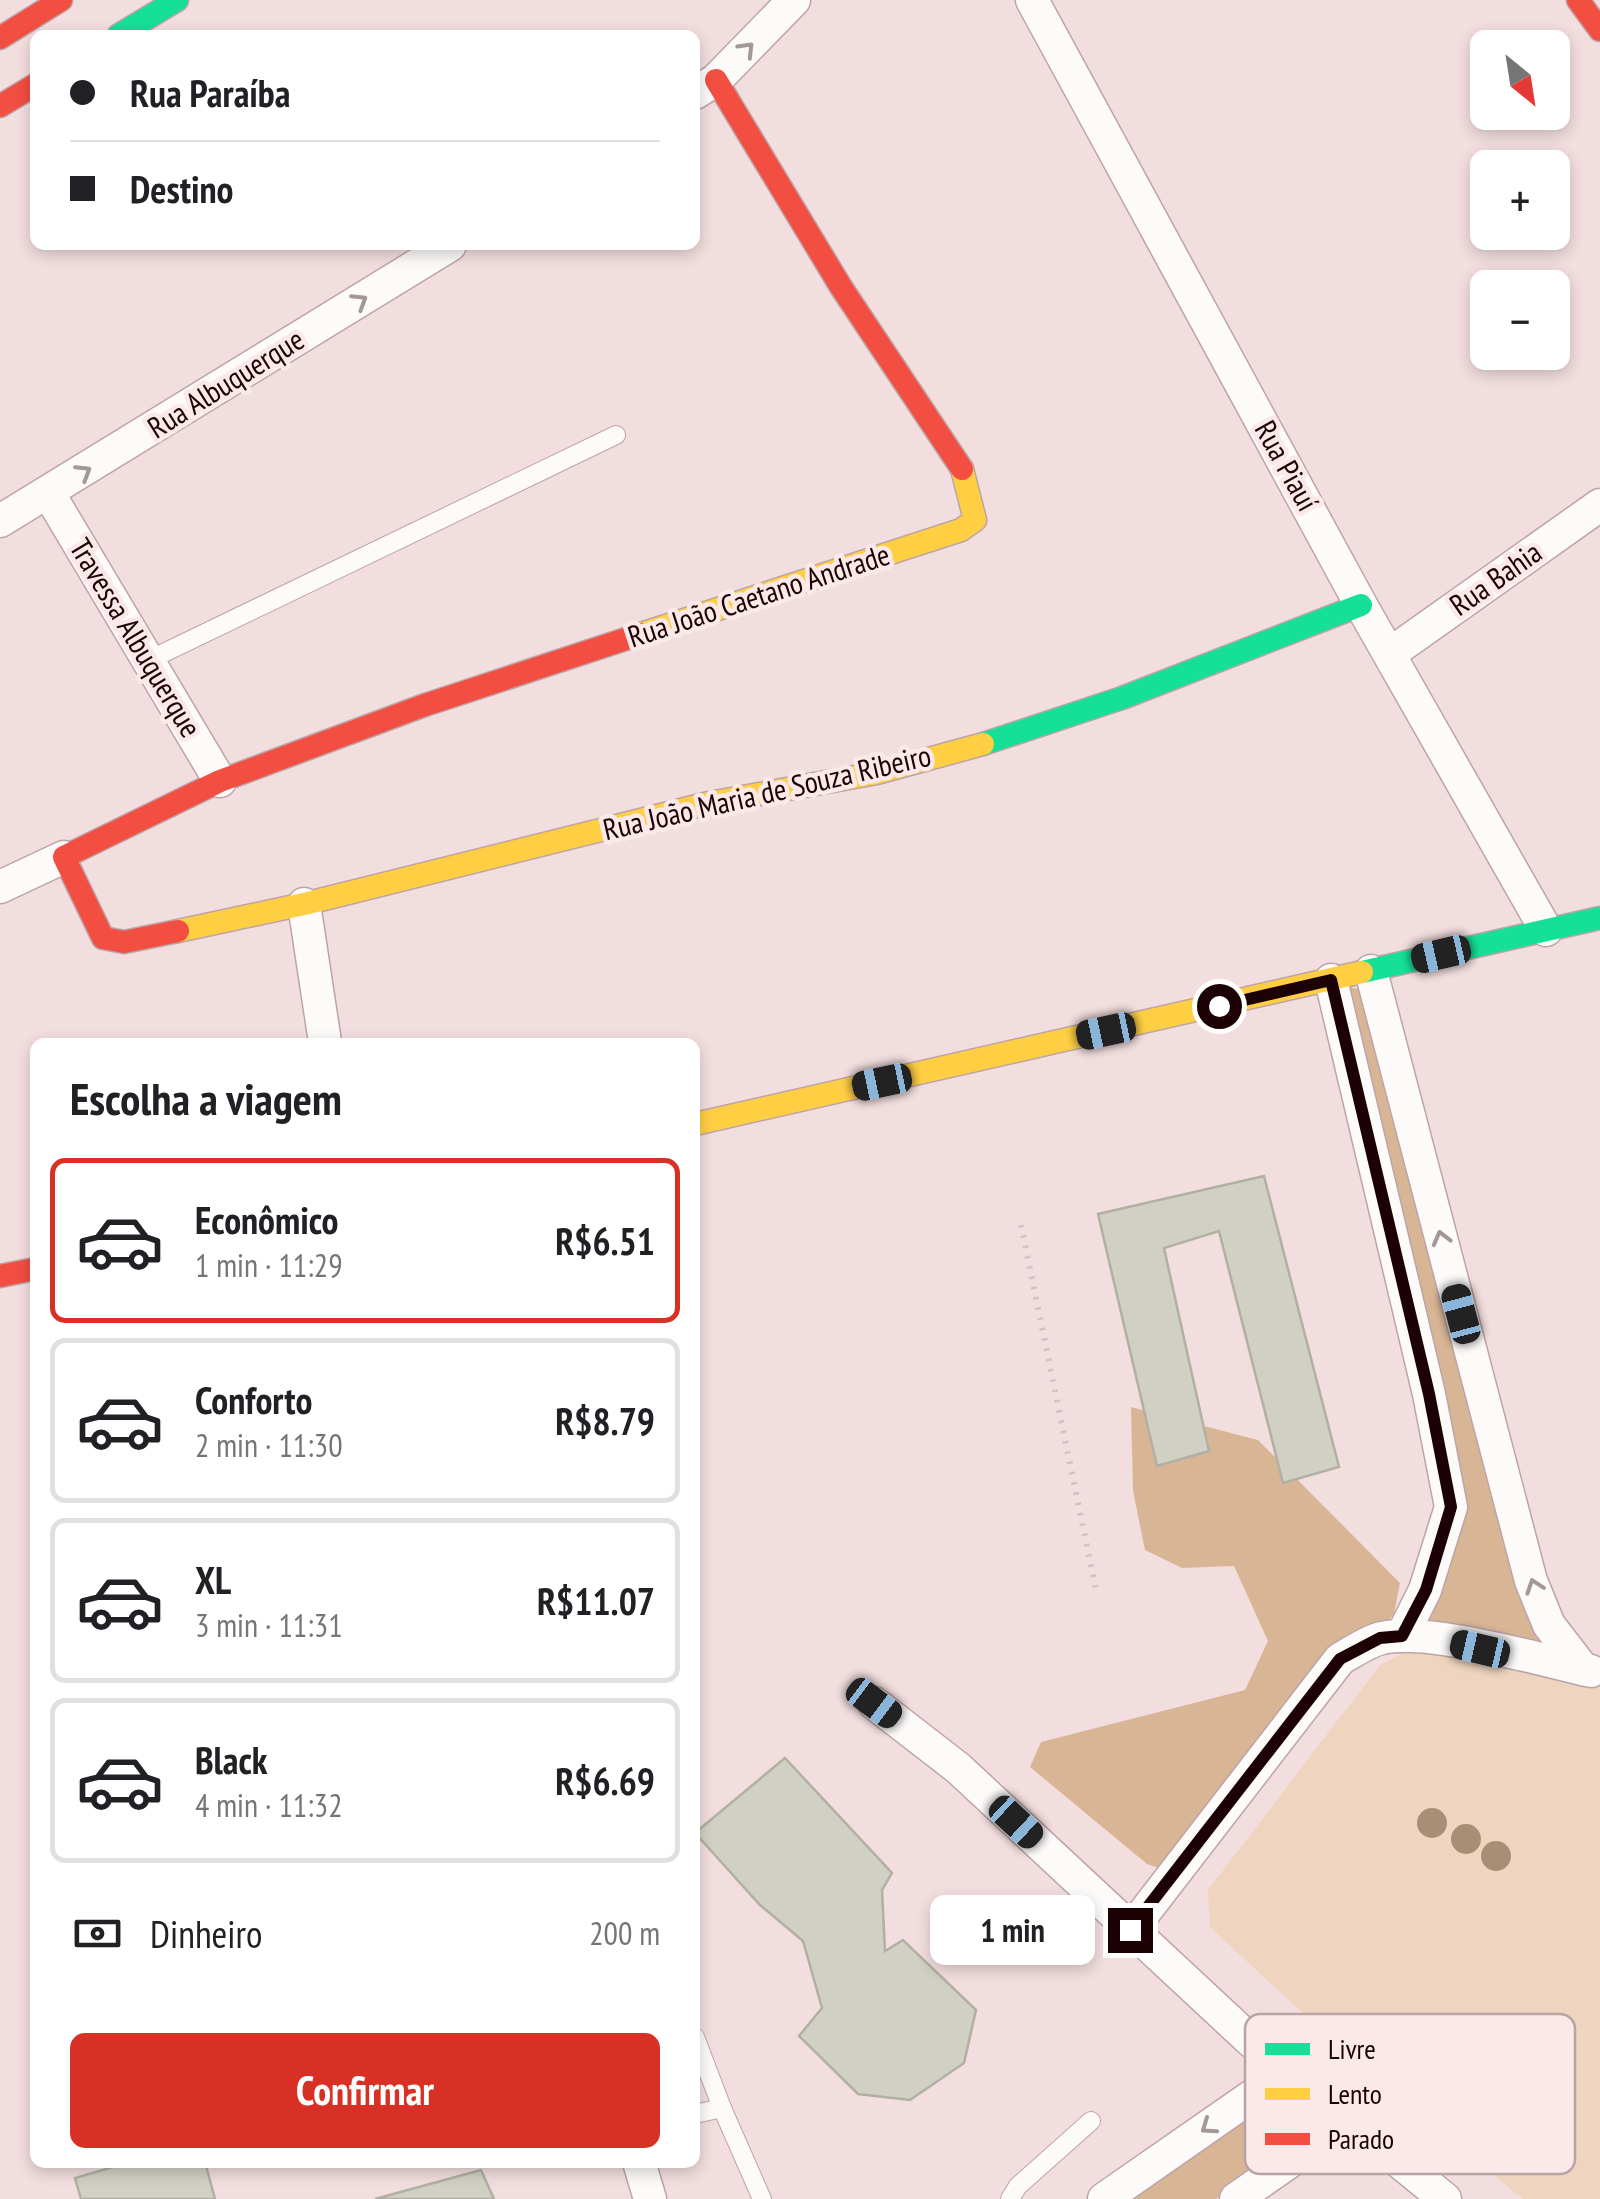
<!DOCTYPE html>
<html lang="pt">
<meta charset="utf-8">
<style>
body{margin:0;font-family:"PT Sans Narrow",sans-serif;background:#f6f6f6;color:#202124;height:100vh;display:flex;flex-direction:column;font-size:38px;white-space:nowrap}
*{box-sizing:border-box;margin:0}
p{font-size:32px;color:#757577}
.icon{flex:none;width:55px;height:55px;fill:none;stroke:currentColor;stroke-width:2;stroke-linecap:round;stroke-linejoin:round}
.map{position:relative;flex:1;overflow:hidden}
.panel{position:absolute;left:30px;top:1038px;width:670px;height:1130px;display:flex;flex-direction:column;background:#fff;border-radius:15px;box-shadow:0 5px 15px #0003}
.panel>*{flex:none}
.hud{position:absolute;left:30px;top:30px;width:670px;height:220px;border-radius:15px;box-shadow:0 5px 15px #0003;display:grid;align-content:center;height:220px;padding:0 40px;background:#fff}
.needle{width:65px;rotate:150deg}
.fabs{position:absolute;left:1470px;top:30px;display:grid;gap:20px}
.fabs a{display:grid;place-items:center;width:100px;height:100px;border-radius:15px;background:#fff;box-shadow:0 5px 15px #0003;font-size:50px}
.end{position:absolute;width:45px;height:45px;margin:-22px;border:12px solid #1d0205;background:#fff;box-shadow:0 0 0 5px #fff}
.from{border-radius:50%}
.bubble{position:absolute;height:70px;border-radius:15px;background:#fff;box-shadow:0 5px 15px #0003;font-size:32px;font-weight:800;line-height:70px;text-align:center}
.car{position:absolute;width:30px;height:60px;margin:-30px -15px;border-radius:12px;box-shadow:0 0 8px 2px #0007;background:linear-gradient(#222 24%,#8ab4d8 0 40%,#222 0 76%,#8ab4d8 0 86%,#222 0)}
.hud b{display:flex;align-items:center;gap:35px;height:95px;font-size:38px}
.hud b+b{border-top:2px solid #e0e0e0}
.hud i{width:25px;height:25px;background:#202124}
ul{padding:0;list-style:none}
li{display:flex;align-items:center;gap:30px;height:165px;margin:0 20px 15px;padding:0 20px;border:5px solid #e0e0e0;border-radius:15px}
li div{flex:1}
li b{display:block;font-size:38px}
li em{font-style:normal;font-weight:800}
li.active{border-color:#d93025}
li>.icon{width:90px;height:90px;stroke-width:1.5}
h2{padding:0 40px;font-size:45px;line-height:120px}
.pay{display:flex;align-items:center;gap:25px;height:110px;padding:0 40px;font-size:38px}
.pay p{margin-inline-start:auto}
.primary-button{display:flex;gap:20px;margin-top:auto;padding:20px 40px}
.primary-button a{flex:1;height:115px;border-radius:15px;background:#d93025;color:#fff;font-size:40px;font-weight:800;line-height:115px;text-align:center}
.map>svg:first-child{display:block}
</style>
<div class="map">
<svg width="1600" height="2199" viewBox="0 0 1600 2199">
<rect width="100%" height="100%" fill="#f3dedf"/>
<path fill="#efd5bf" d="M1415,1647l185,38v514h-77l-157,-127 -156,-145 -2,-37 172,-225z"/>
<g fill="#d8b695">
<path d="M1344,987l25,3 182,663 -125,-30 39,-103z"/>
<path d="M1131,1407l127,33 142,143 -6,31 -229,256 -18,-6 -117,-97 11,-25 204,-52 23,-49 -34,-75 -52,2 -37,-18 -12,-59z"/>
<path d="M1285,2085l45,34 -114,80h-95z"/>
</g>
<g fill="#d1d0c4" stroke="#b1b0a3" stroke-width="2.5">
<path d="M1264,1176l75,291 -56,16 -64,-252 -55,17 45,203 -52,15 -59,-252z"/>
<path d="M785,1758l107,115 -10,17 3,61 18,-11 73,70 -12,53 -54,37 -52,-6 -59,-58 23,-28 -19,-67 -43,-36 -65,-72z"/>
<path d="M130,2162h75l10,37h-134l-6,-21z"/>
<path d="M481,2170l13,29h-119z"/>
</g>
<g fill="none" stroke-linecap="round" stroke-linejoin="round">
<defs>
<g id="lane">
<path d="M149,660l467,-225"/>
<path d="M695,2037l27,71"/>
<path d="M695,2114l27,-6 40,91"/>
<path d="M1010,2199l8,-13 73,-65"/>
</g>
<g id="street">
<path d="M1032,0l329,605 185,325"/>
<path d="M695,93l21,-13 78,-80"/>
<path d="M49,494l171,287"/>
<path d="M0,521l450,-276"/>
<path d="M1391,653l209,-148"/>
<path d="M0,887l64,-30"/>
<path d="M304,904l21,138"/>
<path d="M1371,971l160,610 18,44 34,44"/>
<path d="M1331,980l98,414 22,113 -26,83 -23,46"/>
<path d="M874,1703l84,65 292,272 195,159"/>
<path d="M1130,1931l210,-272c13,-7 28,-18 42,-21 45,-11 160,22 209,33"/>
<path d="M639,2162l11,37"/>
<path d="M1104,2199l184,-128"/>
<path d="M1236,2199l112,-78"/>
</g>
<g id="fast">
<path d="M119,35l58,-35"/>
<path d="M983,744l139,-46 239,-93"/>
<path d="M1362,972l238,-54"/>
</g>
<g id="slow">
<path d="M641,634l320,-104 14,-10 -13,-51"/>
<path d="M178,931l126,-27 405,-101 168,-30 106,-29"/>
<path d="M695,1124l667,-152"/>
</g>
<g id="jam">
<path d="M1578,0l22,30"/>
<path d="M0,38l61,-38"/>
<path d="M716,80l125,207 121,182"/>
<path d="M0,106l35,-21"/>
<path d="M178,931l-54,11 -21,-4 -39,-81 156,-76 205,-76 216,-71"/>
<path d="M0,1276l35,-7"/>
</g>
</defs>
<use href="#lane" stroke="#bda4a6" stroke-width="20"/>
<use href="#street" stroke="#bda4a6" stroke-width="35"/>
<use href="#fast" stroke="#bda4a6" stroke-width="25"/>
<use href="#slow" stroke="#bda4a6" stroke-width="25"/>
<use href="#jam" stroke="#bda4a6" stroke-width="25"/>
<path stroke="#cdc5c5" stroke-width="6" stroke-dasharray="2.5 8" stroke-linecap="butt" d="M1021,1225l76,370"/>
<use href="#lane" stroke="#fdfafa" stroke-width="18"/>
<use href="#street" stroke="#fdfafa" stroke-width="32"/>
<use href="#fast" stroke="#16e098" stroke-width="22"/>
<use href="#slow" stroke="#ffcf43" stroke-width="22"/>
<use href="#jam" stroke="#f24e42" stroke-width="22"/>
</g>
<g fill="#a88e74">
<circle cx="1432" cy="1823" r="15"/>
<circle cx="1466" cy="1839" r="15"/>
<circle cx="1496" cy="1856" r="15"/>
</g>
<defs><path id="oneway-chevron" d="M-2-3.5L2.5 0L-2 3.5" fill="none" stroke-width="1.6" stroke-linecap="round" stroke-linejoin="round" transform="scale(2.5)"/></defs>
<g stroke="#a39798">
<use href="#oneway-chevron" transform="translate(747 49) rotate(-46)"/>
<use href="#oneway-chevron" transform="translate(360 301) rotate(-32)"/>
<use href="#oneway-chevron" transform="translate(84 472) rotate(-32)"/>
<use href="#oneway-chevron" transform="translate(1441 1238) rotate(-105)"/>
<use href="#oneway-chevron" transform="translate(1534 1586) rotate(-109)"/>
<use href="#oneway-chevron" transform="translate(1208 2127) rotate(145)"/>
</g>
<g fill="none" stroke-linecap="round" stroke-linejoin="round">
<path stroke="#1d0205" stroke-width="12" d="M1130,1930l210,-271 40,-21 22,-2 24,-46 25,-83 -22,-113 -98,-414 -112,26"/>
</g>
<g text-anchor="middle" stroke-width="9" stroke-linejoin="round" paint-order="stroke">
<g font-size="30" fill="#1d0205" stroke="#fbe8e9">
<text transform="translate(226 384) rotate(-32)" y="10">Rua Albuquerque</text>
<text transform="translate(1286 466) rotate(61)" y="10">Rua Piauí</text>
<text transform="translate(1496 579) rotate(-35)" y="10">Rua Bahia</text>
<text transform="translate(759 596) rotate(-18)" y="10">Rua João Caetano Andrade</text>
<text transform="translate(135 638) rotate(59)" y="10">Travessa Albuquerque</text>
<text transform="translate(767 793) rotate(-13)" y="10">Rua João Maria de Souza Ribeiro</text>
</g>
</g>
<rect x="1245" y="2014" width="330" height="160" rx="15" fill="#fbe8e9" stroke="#b8a3a5" stroke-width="2.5"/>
<rect x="1265" y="2043" width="45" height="12" fill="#16e098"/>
<rect x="1265" y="2088" width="45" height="12" fill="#ffcf43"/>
<rect x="1265" y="2133" width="45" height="12" fill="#f24e42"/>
<g font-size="28" fill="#1d0205">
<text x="1328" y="2059">Livre</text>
<text x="1328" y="2104">Lento</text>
<text x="1328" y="2149">Parado</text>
</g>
</svg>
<div class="fabs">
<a><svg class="needle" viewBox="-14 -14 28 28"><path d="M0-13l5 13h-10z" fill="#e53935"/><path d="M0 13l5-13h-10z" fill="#757577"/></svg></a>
<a>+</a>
<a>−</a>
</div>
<i class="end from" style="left:1219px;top:1006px"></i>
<i class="end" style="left:1130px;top:1930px"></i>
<div class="bubble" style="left:930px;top:1895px;width:165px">1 min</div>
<i class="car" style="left:1441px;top:954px;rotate:257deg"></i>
<i class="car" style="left:1106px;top:1031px;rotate:258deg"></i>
<i class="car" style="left:882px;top:1082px;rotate:258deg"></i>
<i class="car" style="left:1461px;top:1314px;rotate:345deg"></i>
<i class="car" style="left:1480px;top:1649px;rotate:283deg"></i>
<i class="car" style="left:874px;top:1703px;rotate:127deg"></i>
<i class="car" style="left:1016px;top:1822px;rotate:133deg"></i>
<div class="hud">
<b><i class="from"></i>Rua Paraíba</b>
<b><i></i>Destino</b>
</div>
<section class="panel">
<h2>Escolha a viagem</h2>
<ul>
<li class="active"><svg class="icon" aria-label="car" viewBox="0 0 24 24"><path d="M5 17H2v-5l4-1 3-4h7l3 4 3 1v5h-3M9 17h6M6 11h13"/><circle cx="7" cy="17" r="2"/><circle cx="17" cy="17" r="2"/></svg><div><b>Econômico</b><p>1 min · 11:29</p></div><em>R$6.51</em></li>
<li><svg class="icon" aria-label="car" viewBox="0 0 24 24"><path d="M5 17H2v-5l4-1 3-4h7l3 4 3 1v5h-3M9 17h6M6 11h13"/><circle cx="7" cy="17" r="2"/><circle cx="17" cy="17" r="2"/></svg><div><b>Conforto</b><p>2 min · 11:30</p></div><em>R$8.79</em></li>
<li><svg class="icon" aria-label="car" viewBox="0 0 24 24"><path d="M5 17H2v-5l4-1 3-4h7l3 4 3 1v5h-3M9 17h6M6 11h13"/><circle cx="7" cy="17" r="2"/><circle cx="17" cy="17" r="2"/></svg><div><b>XL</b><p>3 min · 11:31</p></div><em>R$11.07</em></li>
<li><svg class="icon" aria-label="car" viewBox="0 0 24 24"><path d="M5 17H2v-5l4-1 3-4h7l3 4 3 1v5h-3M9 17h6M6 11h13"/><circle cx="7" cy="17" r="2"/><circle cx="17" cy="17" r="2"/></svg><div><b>Black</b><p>4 min · 11:32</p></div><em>R$6.69</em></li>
</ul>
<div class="pay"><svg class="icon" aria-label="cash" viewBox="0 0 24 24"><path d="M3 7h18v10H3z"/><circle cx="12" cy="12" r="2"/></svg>Dinheiro<p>200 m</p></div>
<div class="primary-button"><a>Confirmar</a></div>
</section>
</div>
